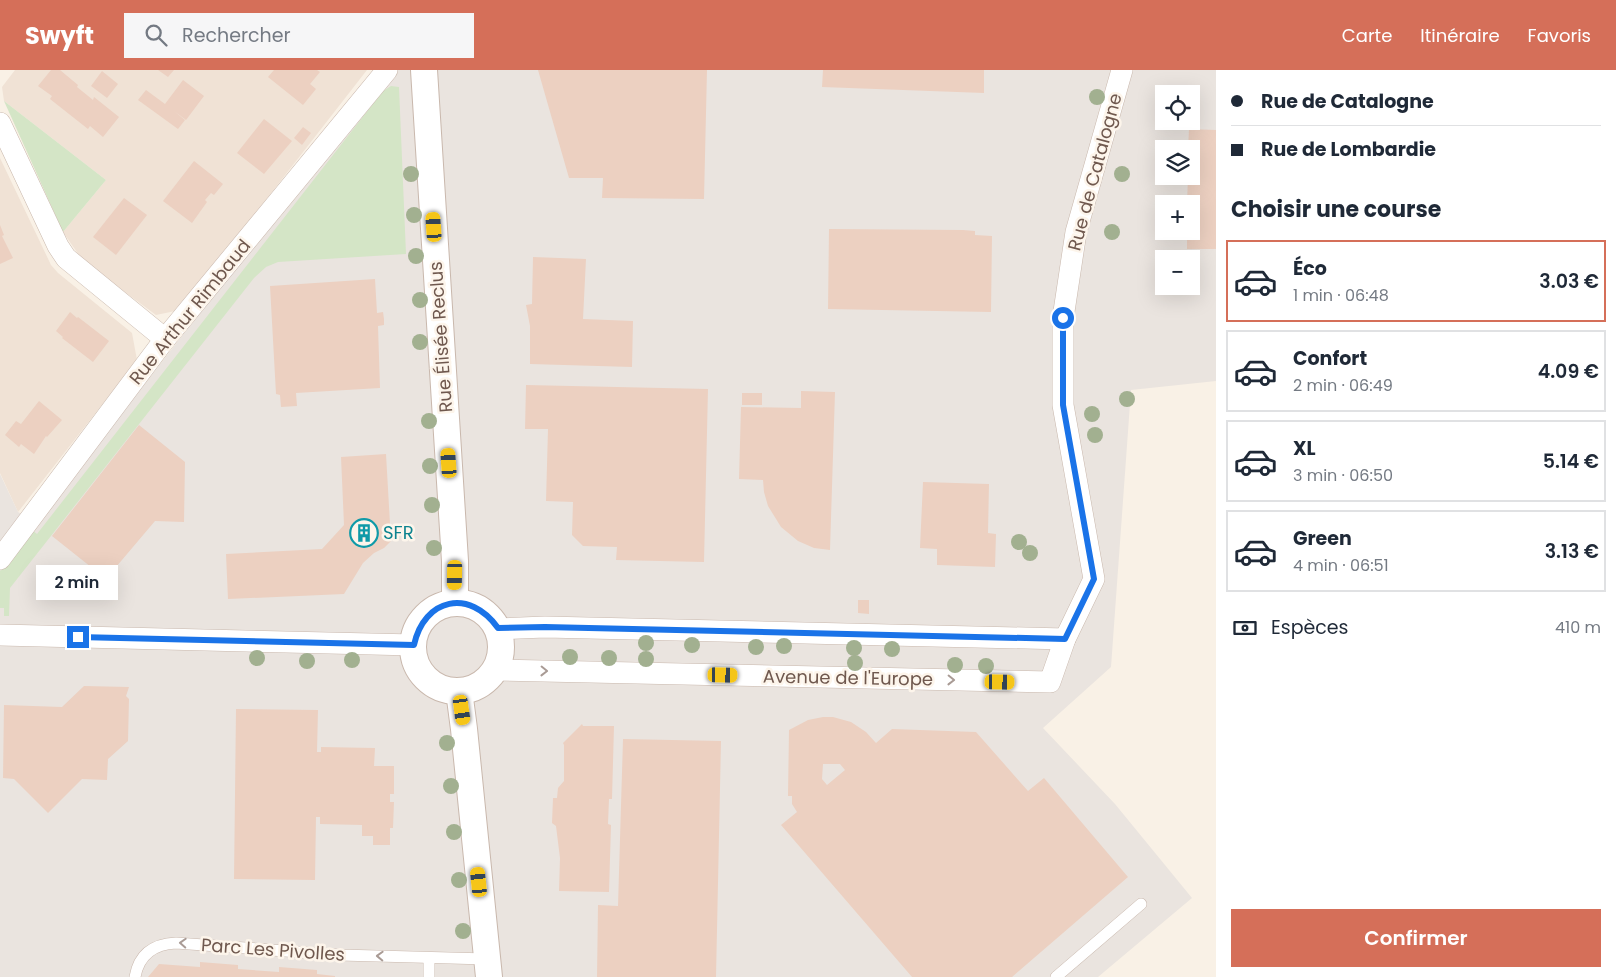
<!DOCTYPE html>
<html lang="fr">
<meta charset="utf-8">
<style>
body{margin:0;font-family:Poppins,sans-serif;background:#f6f6f7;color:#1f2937;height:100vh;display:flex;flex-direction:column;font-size:19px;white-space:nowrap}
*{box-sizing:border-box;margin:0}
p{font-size:16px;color:#747a83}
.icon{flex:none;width:28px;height:28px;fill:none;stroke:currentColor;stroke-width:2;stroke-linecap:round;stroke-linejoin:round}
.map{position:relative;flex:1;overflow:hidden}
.panel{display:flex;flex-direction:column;background:#fff;width:400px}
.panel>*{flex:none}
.banner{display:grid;align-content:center;height:110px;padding:0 15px;background:#fff}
.controls{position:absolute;left:1155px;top:15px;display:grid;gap:10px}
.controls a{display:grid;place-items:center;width:45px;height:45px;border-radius:0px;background:#fff;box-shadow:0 5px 20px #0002;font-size:25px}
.end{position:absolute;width:22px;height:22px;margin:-11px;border:6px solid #1a73e8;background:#fff;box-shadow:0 0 0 2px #fff}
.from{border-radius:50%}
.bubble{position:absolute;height:35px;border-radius:0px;background:#fff;box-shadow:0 5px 20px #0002;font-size:16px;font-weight:600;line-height:35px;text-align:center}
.car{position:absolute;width:15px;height:30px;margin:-15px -8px;border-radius:6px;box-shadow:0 0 4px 1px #0007;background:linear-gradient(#f5c518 24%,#345 0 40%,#f5c518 0 76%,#345 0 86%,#f5c518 0)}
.banner b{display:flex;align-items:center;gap:18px;height:48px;font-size:19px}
.banner b+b{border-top:1px solid #e0e1e3}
.banner i{width:12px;height:12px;background:#1f2937}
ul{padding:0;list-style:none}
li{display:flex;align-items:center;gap:15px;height:82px;margin:0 10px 8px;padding:0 5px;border:2px solid #e0e1e3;border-radius:0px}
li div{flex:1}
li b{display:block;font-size:19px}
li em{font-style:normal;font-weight:600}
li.current{border-color:#d56f59}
li>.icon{width:45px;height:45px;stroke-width:1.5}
h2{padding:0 15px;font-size:22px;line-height:60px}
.pay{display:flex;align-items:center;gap:12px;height:55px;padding:0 15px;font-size:19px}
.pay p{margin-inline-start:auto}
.action{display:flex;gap:10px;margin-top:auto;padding:10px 15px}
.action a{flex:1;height:58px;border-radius:0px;background:#d56f59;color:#fff;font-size:20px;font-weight:600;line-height:58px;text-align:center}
header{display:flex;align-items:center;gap:30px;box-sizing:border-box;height:70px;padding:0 25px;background:#d56f59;color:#fff}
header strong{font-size:24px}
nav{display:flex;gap:28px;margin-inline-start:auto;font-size:18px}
.search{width:350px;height:45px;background:#f6f6f7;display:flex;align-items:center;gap:12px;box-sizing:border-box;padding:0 18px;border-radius:0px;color:#747a83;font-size:19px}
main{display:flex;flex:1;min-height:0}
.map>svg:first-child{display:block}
</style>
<header>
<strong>Swyft</strong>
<div class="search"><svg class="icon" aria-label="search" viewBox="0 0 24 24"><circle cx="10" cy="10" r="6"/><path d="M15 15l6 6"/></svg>Rechercher</div>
<nav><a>Carte</a><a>Itinéraire</a><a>Favoris</a></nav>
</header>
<main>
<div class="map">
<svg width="1216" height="907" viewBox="0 0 1216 907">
<rect width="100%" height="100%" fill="#f9f1e6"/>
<g fill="#f0e2d5">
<path d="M15,0h352l-187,240 -24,5 -73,-54 -20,-29 43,-52 -102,-79 -2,-14z"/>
<path d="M0,88l51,107 7,8 74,60 5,27 -119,152 -18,-39z"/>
</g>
<path fill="#eae4df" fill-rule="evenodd" d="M388,0h828v311l-85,9 -20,277 -68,61 72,76 77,94 -94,79h-1098v-503l18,38 19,11zM1164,24h27v27h-27zM1164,79h27v27h-27zM1164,134h27v27h-27zM1164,189h27v27h-27z"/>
<g fill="#d4e5c6">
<path d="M391,16l8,1 7,167 -128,8 -12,5 -12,11 -244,310 -1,28h-5v-8h-4v-37l31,-42 6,5 346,-443z"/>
<path d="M4,31l102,79 -43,52z"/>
</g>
<g fill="#ecd0c1" fill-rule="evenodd">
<path d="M51,0h9l18,15 -1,2 16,13 1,-3 25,20 -16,20 -13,-11 -2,3 -38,-30 2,-3 -14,-10z"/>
<path d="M158,0h16l-6,7z"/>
<path d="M274,0h43l3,2 -10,12 6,5 -13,16 -35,-28z"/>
<path d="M538,0h169l-3,129 -102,-1 1,-20h-34z"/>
<path d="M823,0h161v23l-162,-6z"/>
<path d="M102,1l16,13 -11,14 -16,-12z"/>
<path d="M183,10l21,16 -18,24 -12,-9 11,9 -7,9 -40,-29 8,-10 19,14z"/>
<path d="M264,49l28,22 -28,33 -27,-21z"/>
<path d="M303,57l8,6 -9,12 -8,-7z"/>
<path d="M1189,59l27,1v119h-29v-18h4v-27h-4l1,-28h3v-27h-3z"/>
<path d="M194,91l29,23 -9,11 -3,-2 -6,7 2,2 -15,21 -29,-22z"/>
<path d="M124,128l23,17 -31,40 -23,-18z"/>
<path d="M0,155l4,10 -2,1 11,22 -13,6z"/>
<path d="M829,159l134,1 12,1v4l17,1 -1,76 -163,-3z"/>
<path d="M533,187l53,2 -3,60 50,2 -1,46 -102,-3v-38l-4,-21 6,-1z"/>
<path d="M375,209l2,34 6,-1 1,7v6l-6,1 2,62 -84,5 1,13 -16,1 -1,-12 -4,-1 -6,-108z"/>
<path d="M70,242l7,6 1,-1 31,24 -16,21 -31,-24 1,-1 -7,-6z"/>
<path d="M526,315l182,4 -4,173 -88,-2 1,-13 -34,-1 -11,-11 1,-33 -27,-1 2,-72h-23z"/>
<path d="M801,321l34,1 -5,158 -16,-2 -16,-7 -17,-14 -13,-21 -4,-14 -1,-12 -24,-1 2,-72 60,1z"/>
<rect x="742" y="323" width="20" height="12"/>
<path d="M39,331l23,19 -15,17 -1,-1 -12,18 -13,-10 -2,3 -14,-12 11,-14 5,3z"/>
<path d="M139,355l46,37 -1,60 -29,-1 -39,46h-25l-39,-31z"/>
<path d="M386,384l5,87 -7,7 -10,5 -11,10 -19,31 -116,5 -2,-45 96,-5 22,-24 -3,-68z"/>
<path d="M923,412l66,2 -1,49 8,1 -1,33 -58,-2v-16l-17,-1z"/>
<path d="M858,530h11v14l-11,-1z"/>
<path d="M84,616l45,1 -3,9 3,3 -1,42 -20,18 -1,21 -25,-1 -34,34 -34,-34 -11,-1 1,-73 58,2z"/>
<path d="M236,639l82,1 -1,42h4v-5l54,1 -1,18h20v28h-4v8h4l-1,26h-3v17h-17v-9h-11v-11l-42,-1v-7h-4l-1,63 -81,-1z"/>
<path d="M823,647h10l18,5 15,10 10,11 16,-14 84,3 52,59 16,-13 84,99 -116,100h-100l-131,-152 16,-13 -5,-8v-8h-4l1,-66 19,-10zM823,694h17l5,6 -18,15 -5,-6z"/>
<path d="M582,654l1,2h31l-2,73h-3l-1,25 3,1 -2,67 -50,-1 1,-33 -4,-32 -4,-3 1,-25h4l1,-10 6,-7v-36l-1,-2z"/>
<path d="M623,669l98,2 -5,236h-119l1,-72 20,1z"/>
<path d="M200,892l38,3v4l41,3v-5l38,3v4l18,2v1h-187l11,-13 41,3z"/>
</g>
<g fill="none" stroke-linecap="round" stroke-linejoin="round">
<defs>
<g id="service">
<path d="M429,888v19"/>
<path d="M135,907c4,-23 19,-33 41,-34l164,12 147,4"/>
<path d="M1056,907l85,-73"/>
</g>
<g id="minor">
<path d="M0,53l58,123 8,12 99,81"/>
<path d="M0,489l165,-220 222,-269"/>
<path d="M498,559l47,-2 520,12"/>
<path d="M0,565l414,10"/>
<path d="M495,600l555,12 15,-43 29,-60 -31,-174v-87l13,-86 46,-162"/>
</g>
<g id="tertiary">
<path d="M424,0l31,491v42"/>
<circle cx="457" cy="577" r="44"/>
<path d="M459,621l5,38 25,248"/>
</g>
</defs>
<use href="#service" stroke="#c9b8ad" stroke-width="12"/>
<use href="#minor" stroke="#c9b8ad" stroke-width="22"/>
<use href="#tertiary" stroke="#c9b8ad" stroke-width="28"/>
<use href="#service" stroke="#fff" stroke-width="11"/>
<use href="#minor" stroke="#fff" stroke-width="21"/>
<use href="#tertiary" stroke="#fff" stroke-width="26"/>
</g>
<g fill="#a2b090">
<circle cx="1097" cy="27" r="8"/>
<circle cx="411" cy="104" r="8"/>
<circle cx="1122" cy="104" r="8"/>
<circle cx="414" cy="145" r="8"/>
<circle cx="1112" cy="162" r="8"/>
<circle cx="416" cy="186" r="8"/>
<circle cx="420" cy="230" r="8"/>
<circle cx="420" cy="272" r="8"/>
<circle cx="1127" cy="329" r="8"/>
<circle cx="1092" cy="344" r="8"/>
<circle cx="429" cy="351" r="8"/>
<circle cx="1095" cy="365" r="8"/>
<circle cx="430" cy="396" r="8"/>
<circle cx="432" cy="435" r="8"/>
<circle cx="1019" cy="472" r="8"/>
<circle cx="434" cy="478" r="8"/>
<circle cx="1030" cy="483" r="8"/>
<circle cx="646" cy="573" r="8"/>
<circle cx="692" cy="575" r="8"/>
<circle cx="784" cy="576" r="8"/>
<circle cx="756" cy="577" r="8"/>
<circle cx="854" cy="578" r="8"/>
<circle cx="892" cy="579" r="8"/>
<circle cx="570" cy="587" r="8"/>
<circle cx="257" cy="588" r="8"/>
<circle cx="609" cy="588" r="8"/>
<circle cx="646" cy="589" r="8"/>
<circle cx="352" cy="590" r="8"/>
<circle cx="307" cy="591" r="8"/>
<circle cx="855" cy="593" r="8"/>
<circle cx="955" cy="595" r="8"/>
<circle cx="986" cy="596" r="8"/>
<circle cx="447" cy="673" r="8"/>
<circle cx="451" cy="716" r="8"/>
<circle cx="454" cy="762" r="8"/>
<circle cx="459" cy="810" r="8"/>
<circle cx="463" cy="861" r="8"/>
</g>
<defs><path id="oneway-chevron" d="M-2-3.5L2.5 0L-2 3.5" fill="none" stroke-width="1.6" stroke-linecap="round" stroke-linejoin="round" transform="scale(1.25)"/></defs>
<g stroke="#a99b95">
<use href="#oneway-chevron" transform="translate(544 601) rotate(1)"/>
<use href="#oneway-chevron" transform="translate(951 610) rotate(1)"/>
<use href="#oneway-chevron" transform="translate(183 873) rotate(-177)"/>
<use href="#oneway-chevron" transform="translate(380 886) rotate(-178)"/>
</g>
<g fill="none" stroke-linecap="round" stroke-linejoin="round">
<path stroke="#1a73e8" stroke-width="6" d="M78,567l336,8c10,-47 56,-57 84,-17l47,-1 520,12 29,-60 -31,-174v-87"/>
</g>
<defs>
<symbol id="building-ring" viewBox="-11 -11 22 22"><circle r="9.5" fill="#fdf5eb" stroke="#0f9aa8" stroke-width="1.5"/><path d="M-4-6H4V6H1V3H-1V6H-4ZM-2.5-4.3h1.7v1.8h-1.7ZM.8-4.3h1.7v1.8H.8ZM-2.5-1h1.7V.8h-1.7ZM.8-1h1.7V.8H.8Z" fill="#0f9aa8"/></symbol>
</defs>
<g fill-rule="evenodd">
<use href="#building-ring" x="348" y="447" width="32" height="32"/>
</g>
<g text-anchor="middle" stroke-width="5" stroke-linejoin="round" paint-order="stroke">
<g font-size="18" fill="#6f584e" stroke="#fdf5eb">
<text transform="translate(1095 102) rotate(-75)" y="6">Rue de Catalogne</text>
<text transform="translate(190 242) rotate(-51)" y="6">Rue Arthur Rimbaud</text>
<text transform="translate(441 267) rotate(-94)" y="6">Rue Élisée Reclus</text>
<text transform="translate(848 608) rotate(1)" y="6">Avenue de l'Europe</text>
<text transform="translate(273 880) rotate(4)" y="6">Parc Les Pivolles</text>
</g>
<g font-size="18" fill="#0d838f" stroke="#fdf5eb" text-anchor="start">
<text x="383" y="469">SFR</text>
</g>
</g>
</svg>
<div class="controls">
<a><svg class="icon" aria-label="locate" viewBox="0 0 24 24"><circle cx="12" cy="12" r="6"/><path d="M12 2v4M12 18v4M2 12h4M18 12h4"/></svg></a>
<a><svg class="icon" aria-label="layers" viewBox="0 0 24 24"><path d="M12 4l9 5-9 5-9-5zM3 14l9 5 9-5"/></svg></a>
<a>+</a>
<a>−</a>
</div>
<i class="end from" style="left:1063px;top:248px"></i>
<i class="end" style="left:78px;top:567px"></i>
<div class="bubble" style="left:36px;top:495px;width:82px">2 min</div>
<i class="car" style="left:434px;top:157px;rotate:356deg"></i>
<i class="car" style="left:449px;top:393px;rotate:356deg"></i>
<i class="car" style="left:455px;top:505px;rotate:181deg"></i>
<i class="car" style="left:723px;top:605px;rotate:91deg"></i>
<i class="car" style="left:1000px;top:612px;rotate:91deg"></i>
<i class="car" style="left:462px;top:640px;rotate:172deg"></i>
<i class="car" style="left:479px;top:812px;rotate:354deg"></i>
</div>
<section class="panel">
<div class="banner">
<b><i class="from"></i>Rue de Catalogne</b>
<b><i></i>Rue de Lombardie</b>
</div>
<h2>Choisir une course</h2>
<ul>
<li class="current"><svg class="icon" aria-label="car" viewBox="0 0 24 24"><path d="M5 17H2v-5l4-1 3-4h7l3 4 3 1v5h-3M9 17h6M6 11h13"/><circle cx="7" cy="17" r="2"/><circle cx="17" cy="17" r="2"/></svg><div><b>Éco</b><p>1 min · 06:48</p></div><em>3.03 €</em></li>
<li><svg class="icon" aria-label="car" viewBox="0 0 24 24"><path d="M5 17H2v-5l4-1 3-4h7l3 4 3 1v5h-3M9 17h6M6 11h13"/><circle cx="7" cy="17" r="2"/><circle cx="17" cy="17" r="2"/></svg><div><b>Confort</b><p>2 min · 06:49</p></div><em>4.09 €</em></li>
<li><svg class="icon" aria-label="car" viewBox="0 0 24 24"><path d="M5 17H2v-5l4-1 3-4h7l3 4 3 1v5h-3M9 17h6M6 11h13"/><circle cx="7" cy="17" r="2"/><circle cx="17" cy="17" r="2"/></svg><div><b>XL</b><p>3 min · 06:50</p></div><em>5.14 €</em></li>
<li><svg class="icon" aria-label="car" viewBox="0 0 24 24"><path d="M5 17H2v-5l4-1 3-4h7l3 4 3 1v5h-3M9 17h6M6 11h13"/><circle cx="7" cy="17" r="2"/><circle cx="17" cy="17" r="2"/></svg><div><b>Green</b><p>4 min · 06:51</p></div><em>3.13 €</em></li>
</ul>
<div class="pay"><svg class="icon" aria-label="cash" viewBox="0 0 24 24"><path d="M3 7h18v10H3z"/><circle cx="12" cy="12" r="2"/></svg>Espèces<p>410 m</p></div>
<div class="action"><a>Confirmer</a></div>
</section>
</main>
